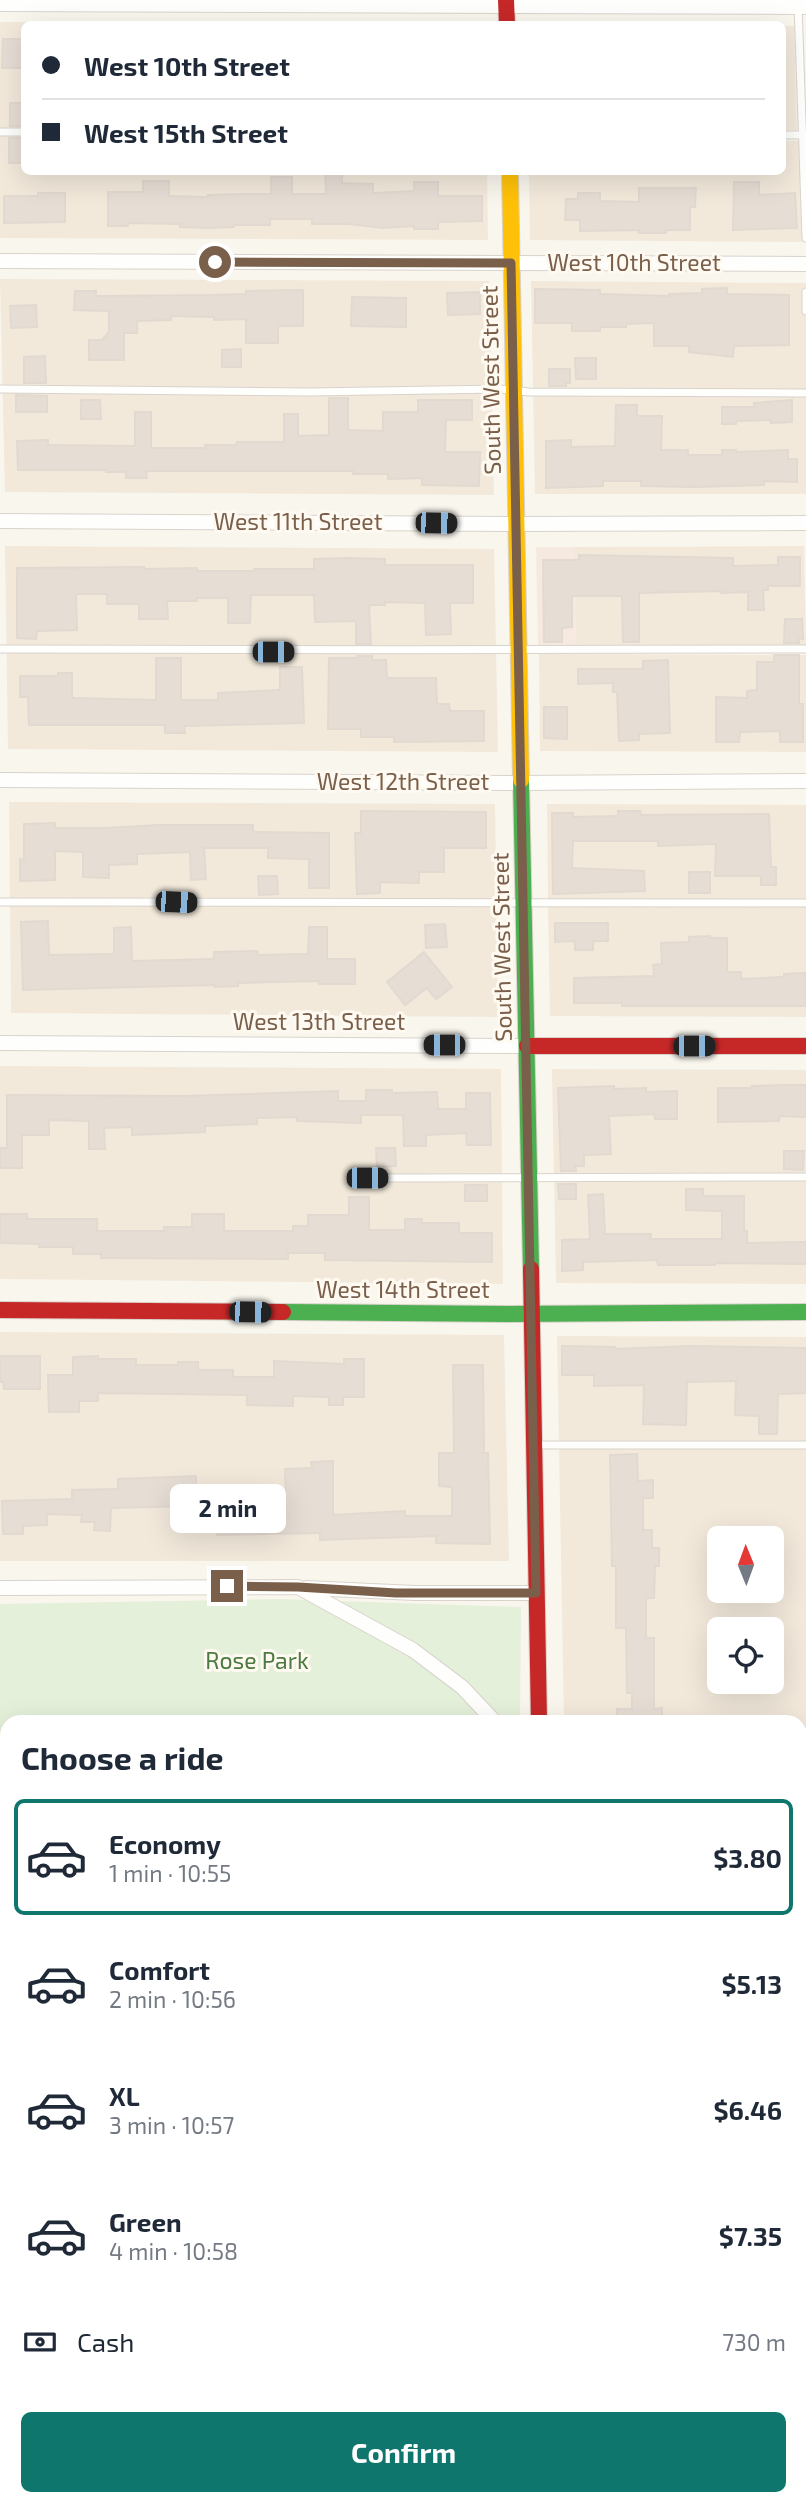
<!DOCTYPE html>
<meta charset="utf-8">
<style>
body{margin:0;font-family:"Exo 2",sans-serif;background:#f6f6f7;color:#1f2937;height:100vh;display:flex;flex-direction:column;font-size:26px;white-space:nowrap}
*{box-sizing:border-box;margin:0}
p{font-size:23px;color:#747a83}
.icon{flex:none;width:38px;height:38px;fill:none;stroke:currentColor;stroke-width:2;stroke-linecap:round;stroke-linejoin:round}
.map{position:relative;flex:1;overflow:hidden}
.side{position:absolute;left:0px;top:1715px;width:807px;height:791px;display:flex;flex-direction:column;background:#fff;border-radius:21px 21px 0 0;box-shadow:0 7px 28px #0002}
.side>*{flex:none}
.banner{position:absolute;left:21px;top:21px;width:765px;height:154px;border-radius:10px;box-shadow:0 7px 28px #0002;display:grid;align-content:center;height:154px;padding:0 21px;background:#fff}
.needle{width:46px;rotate:359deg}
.buttons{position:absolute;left:707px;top:1526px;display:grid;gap:14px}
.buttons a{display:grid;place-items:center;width:77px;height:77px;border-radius:10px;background:#fff;box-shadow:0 7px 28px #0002;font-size:35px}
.end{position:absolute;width:32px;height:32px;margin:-16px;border:9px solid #7a5f4b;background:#fff;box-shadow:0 0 0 4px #fff}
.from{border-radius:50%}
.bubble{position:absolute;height:49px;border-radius:10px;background:#fff;box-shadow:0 7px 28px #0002;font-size:23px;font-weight:700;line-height:49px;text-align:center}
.car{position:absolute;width:21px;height:42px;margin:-21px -10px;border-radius:9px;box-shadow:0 0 5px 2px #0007;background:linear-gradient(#222 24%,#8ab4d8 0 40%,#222 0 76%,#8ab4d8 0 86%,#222 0)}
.banner b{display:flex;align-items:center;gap:24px;height:66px;font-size:26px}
.banner b+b{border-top:2px solid #e0e1e3}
.banner i{width:18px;height:18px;background:#1f2937}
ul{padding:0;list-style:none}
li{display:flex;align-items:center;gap:21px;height:116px;margin:0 14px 10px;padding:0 7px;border:4px solid transparent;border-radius:10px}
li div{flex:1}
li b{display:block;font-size:26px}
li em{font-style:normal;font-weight:700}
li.current{border-color:#0f766e}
li>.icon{width:63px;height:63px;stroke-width:1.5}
h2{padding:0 21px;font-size:32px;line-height:84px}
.pay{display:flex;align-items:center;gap:18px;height:77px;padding:0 21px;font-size:26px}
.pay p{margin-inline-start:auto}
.button{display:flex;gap:14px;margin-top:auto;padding:14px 21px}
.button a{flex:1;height:80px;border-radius:10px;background:#0f766e;color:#fff;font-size:28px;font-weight:700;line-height:80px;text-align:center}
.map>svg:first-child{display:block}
</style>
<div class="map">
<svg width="806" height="2506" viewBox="0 0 806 2506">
<rect width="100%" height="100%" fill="#f9f6ee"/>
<g fill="#f2e9db" fill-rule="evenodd">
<path d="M0,22l485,2h-461v148h463l1,68 -488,-2z"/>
<path d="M782,26h12l3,104h-15z"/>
<path d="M782,141h24v101l-276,-2 -1,-68h253z"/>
<path d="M0,279l489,2 5,214 -489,-3z"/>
<path d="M531,281l275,2v211h-271z"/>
<path d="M5,546l489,3 4,203 -490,-3z"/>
<path d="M804,546l2,99h-230l-3,-98z"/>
<path d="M539,654l267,1v97l-266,-1z"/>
<path d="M9,802l486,2 3,213 -487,-4z"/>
<path d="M547,804l259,1v94h-258z"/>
<path d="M548,907h258v110l-256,-1z"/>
<path d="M0,1066l501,3 2,215 -503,-5z"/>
<path d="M552,1069l254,1v214l-250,-1z"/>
<path d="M0,1332l504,3 5,226h-509z"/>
<path d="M557,1336l249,1v486h-6v-101h-236zM719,1538h53v53h-53zM719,1629h53v53h-53z"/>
<rect x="800" y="1875" width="6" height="594"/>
<path d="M7,2148v311h-5l-2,-1v-306z"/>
<rect x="257" y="2499" width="283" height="7"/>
<path d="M579,2499h134l1,7h-135z"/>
</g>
<path fill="#f6e9df" d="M536,547h37l3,98 -38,1z"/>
<path fill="#e4f0d9" d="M279,1599l242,8 -1,115h-513v386l-7,3v-507z"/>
<g fill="#e6ded5" stroke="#e2d9d0" stroke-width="2">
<path d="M3,39h21v29h-22z"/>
<rect x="10" y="103" width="14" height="23"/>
<rect x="9" y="138" width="15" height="25"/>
<path d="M325,172h17v11l31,1v9l41,-2v-9h24v14h44v25l-44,1v7h-24v-3l-31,2 -34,-4h-37v-5h-42v6h-36v2l-24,1 -30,-1v-3l-52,-1v3h-20v-34h35v-11h26v15l40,1 -1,-2 32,-1h31v-17h21v17h34z"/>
<path d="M734,182h25v13l36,-2 2,35 -64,2z"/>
<path d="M639,188h57l-1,19h-5v23h-24v3h-27v-3l-59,1v-11h-15l1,-21h12v-6h22v8l39,1z"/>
<path d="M38,193h27v29l-61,1v-27h34z"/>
<path d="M727,288v6l62,1v50l-55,1 -1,11 -44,-5v-6h-35v-23l-28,1v3h-26v4h-28v-8h-37v-34l65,1v4l69,2v-2l33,-1v-4z"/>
<path d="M303,290v36h-25v17h-32v-24l-32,1v-3l-43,-1v4l-34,1v12h-13v27h-35v-20h13l7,-8v-21l-35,-1 1,-19h21v5l118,-1 32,-1v-3z"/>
<path d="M480,292v22l-32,1 -1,-22z"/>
<path d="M352,297l54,1v29l-55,-1z"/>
<path d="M36,305l1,22 -26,1 -1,-22z"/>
<path d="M241,349v18h-19v-17z"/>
<path d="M45,356l1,27h-22v-26z"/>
<path d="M575,358h21v21h-20z"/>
<path d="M549,369h21v14h-4v3h-17z"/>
<path d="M16,395l31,1v16h-31z"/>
<path d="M329,398h19v32l35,1v-19h35v-12h54v20h-26l-1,32h35l-1,34 -57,-1v-7l-34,1v-5h-35v-3h-207l1,7h-21v-6h-20v-2h-88l-1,-29 31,-1v5l87,1v-34h16v36h54v-3h31l1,-3h47v-28h14v22l31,-1z"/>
<path d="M81,400h19l1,19h-20z"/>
<path d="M792,400v22l-21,1v-3l-35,1v3h-14v-17h32v-4z"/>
<path d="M616,405h21v11h25l-1,34h27v5h34v-5h14v2l52,-2v9h9v23l-33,-1v4l-69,2 -54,-1v-5h-38v5l-57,2v-47l25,-1v7l44,-1z"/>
<path d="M579,555l154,3v8l45,-1v-8h22v29h-32v4h-5l1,20h-16v-18l-27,1v-2l-82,2v49h-16l-1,-46h-50v31l-10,1v14h-18l-1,-82h36z"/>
<path d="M349,558l36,1v6h88v38h-23l1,31 -25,1 -1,-32 -40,-1v3h-16l2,39h-15v-23l-41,1 -1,-27h-63l-1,28h-22v-25h-31v3h-30l1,18h-29v-15h-32v-10h-31l1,36 -40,1 -1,8 -19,-1v-70l127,-1v2l53,-1v3h57v-2h60v-10z"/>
<path d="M785,619h17l1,20h-4v4h-15z"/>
<path d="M774,655h25v49h4v38h-23v-11l-40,1 -1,10h-23v-45l31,1v-7l10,-1v-28h17z"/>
<path d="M357,656h15v4h14l1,18h49l1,26h12l1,7h34v30l-90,1v-5h-33v-8h-33l1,-71h28z"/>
<path d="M156,658h25v42h37v-7l62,-3v-23h22l2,56 -120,3 1,7h-20v-8h-136l-1,-28h-8v-21h38v-3h14v25l84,2z"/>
<path d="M668,660l2,73 -31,1v6l-20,1 -2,-49h-4v-9l-35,1v-15h65v-8z"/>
<path d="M544,707h23v32l-23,-1z"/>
<path d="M361,811l125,1v36h-42v24h-25v11l-39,-1v11l-23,1 -2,-61h6z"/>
<path d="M618,811h22l1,4 128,-1 2,53h5v18h-15v-9h-46l1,-32 -58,2v-5h-85l-1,27 72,3 1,20 -92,3 -1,-81h21v4l45,-1z"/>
<path d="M55,823v5h50l55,-3h93v7l76,1v55h-20v-29l-41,-1v-10h-64l2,31 -15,1 -1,-28 -53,2v10l-28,1v13l-26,-1v-25l-28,-1v29l-35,1v-22l4,1v-36z"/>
<rect x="689" y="872" width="21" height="21"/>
<path d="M258,876h19l1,18 -19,1z"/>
<path d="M48,921l1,34 65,-1v-26l17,-1 1,34 82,-2v-7l43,-1 1,4 50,-1 1,-27h18v32h28v25h-36v-3l-81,2v3l-23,1v-2l-192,5 -2,-68z"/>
<path d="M555,923h53v18h-15v9h-18v-9l-20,1z"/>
<path d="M445,924l2,23 -21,1 -1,-23z"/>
<path d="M710,936v2h17v34h14v7l43,-2v-3l21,-1 1,33h-184v-3h-48v-25l80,-2 -1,-11 9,-1 -1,-21 28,-1v-5z"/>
<path d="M424,952l28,35 -16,12 -9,-11 -22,17 -18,-23z"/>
<path d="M787,1085h19v32l-27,-1v5l-61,1v-34h34v-2z"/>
<path d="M614,1086v3l32,-1v4l31,-1v28h-22l-1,-5 -45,2 2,38 -27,1v11h-9l1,5h-15l-3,-83z"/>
<path d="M366,1090h26v3l45,-1 1,17h28v-16h24l1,52h-24l-1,-12 -40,2v11h-22l-1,-31h-42v8l-64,-2v-4l-40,1v6l-52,2v6l-73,3v-8l-28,1 1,21h-16v-28l-40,-1v15h-27v33h-22v-20h7v-53l179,1 152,-5v10h28z"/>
<path d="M376,1148h19l1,18 -19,1z"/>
<path d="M784,1151h20l-1,19 -19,-1z"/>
<path d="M558,1184h18v15h-17z"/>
<rect x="465" y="1185" width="22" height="16"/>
<path d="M686,1189h17v7h41v35h3v12l59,-1v22l-91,-1v2h-57l-1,-5 -74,2v8l-21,1v-31l28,-1 -2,-44 15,-1 2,40h46l-1,5h72v-28l-36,-1z"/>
<path d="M349,1197h20v33h36v-11h17l-1,4h38v10h33v29l-167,-2v-7h-37v6l-187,-1v-4h-28v-7h-34v-3l-39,-1v-29h27v5h70v12h67v-4h28v-13h32v17h69v-5h15v-11h41z"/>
<path d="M562,1346l53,1v2l77,-3 114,2v45l-28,1 -1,40h-18v-18l-24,-1 1,-34 -49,1 -1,43 -43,-1 1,-39 -50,1v-11h-32z"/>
<path d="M0,1356h40v33h-36l-1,-7h-3z"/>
<path d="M98,1356v3h38v6h42v-3h20v8h35v7h41v-16l70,3v-5h20v38h-21v8h-14v-8l-36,-1v10l-46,-1v-10l-149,-2v8h-19v11h-30l-1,-37h25v-18z"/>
<path d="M453,1365h30l1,88h4l2,91 -54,-1v-7l-116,4v-7l-103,2v-23h17v-9h36v-5h16l-1,-29 27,-1 -1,-6 22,-1v54l72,-4v5h47v-29l-13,-1v-33h15z"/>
<path d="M637,1454l1,27 15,-1v18h-10v32h9v18h7v18h-4l-1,32h-8v40h8v71l8,-1v14h-45v-13h15v-16h-5l-1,-65h-10v-62h-4l-2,-111z"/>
<path d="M196,1476v30l-85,2 -1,23 -16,-1 1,-8h-14l1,-7 -35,-1v11l-24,1v8h-20l-1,-33 70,-2v-9l46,-1v-10z"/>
</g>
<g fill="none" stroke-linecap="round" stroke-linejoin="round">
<defs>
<g id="lane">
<path d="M798,5l8,233"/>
<path d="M0,132h24"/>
<path d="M782,135h23"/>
<path d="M806,292v19"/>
<path d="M0,389l310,3 190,-3 29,3 277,1"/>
<path d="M0,649c269,1 537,1 806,0"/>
<path d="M0,902l806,1"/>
<path d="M367,1178l439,-1"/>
<path d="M535,1445h271"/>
</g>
<g id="street">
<path d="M0,4l806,3"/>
<path d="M0,261l806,3"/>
<path d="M0,521l516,3 290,-1"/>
<path d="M0,780l520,3 286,-2"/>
<path d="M0,1043l527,3"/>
<path d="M0,1588l298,-1 115,63 49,37 33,35"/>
<path d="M307,1588l108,5h121"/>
<path d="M0,2141l7,-5"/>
<path d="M557,2499l1,7"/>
</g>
<g id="fast">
<path d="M521,780l10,489"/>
<path d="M283,1312l226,2 297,-2"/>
<path d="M800,1852h6"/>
</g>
<path id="slow" d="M510,172l11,608"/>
<g id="jam">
<path d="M506,0l1,24"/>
<path d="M527,1046h279"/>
<path d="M531,1269l8,453"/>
<path d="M0,1310l283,2"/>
</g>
</defs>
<use href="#lane" stroke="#d9d3cc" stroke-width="9"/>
<use href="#street" stroke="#d9d3cc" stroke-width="16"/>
<use href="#fast" stroke="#d9d2ca" stroke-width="18"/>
<use href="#slow" stroke="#d9d2ca" stroke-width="18"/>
<use href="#jam" stroke="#d9d2ca" stroke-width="18"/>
<use href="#lane" stroke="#fefefc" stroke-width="7"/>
<use href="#street" stroke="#fefefc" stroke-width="14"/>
<use href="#fast" stroke="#4caf50" stroke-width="16"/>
<use href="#slow" stroke="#ffc107" stroke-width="16"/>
<use href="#jam" stroke="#c62828" stroke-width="16"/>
</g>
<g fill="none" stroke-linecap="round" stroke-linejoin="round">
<path stroke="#7a5f4b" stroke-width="9" d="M215,262l296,1 25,1330h-140l-98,-6 -71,-1"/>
</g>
<g text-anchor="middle" stroke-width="6" stroke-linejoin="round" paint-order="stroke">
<g font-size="23" fill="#7a5f4b" stroke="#fffaf1">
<text x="634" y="271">West 10th Street</text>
<text transform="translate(491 380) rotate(-91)" y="8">South West Street</text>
<text x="298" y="530">West 11th Street</text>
<text x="403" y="790">West 12th Street</text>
<text transform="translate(502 947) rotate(-91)" y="8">South West Street</text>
<text x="319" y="1030">West 13th Street</text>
<text x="403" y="1298">West 14th Street</text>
</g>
<g font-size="23" fill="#4c7a40" stroke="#fffaf1">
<text x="257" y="1669">Rose Park</text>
</g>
</g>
</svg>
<div class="buttons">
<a><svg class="needle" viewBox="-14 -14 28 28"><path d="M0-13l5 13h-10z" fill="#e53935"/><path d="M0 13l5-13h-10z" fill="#747a83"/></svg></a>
<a><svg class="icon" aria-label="locate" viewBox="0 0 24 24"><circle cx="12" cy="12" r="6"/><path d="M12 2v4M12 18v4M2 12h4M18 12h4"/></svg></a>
</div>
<i class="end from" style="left:215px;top:262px"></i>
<i class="end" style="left:227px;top:1586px"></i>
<div class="bubble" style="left:170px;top:1484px;width:116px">2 min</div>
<i class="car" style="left:436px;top:523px;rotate:91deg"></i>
<i class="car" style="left:273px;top:652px;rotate:90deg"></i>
<i class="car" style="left:176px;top:902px;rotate:92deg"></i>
<i class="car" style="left:444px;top:1045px;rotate:270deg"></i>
<i class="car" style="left:694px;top:1046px;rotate:90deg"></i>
<i class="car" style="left:367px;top:1178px;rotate:90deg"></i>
<i class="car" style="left:250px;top:1312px;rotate:91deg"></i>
<div class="banner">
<b><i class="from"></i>West 10th Street</b>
<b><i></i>West 15th Street</b>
</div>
<section class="side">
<h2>Choose a ride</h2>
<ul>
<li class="current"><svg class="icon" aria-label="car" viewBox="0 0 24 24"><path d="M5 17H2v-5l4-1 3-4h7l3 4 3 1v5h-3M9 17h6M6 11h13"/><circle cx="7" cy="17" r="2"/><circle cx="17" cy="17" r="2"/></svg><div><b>Economy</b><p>1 min · 10:55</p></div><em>$3.80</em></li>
<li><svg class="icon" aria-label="car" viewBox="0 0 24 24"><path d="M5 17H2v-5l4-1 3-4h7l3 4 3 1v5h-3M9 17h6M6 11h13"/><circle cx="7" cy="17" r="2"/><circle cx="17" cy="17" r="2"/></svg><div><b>Comfort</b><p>2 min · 10:56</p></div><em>$5.13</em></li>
<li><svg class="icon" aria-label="car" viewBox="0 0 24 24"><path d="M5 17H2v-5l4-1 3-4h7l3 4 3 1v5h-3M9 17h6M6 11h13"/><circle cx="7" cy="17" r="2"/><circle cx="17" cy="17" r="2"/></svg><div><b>XL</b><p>3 min · 10:57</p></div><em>$6.46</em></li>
<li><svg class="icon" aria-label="car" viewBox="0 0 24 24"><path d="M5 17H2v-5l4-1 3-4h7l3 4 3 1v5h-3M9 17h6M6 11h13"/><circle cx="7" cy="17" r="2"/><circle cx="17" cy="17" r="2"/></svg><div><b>Green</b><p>4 min · 10:58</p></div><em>$7.35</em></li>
</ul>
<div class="pay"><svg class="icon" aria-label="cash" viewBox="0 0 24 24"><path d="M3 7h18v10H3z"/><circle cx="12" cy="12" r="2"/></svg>Cash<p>730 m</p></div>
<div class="button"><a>Confirm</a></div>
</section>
</div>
